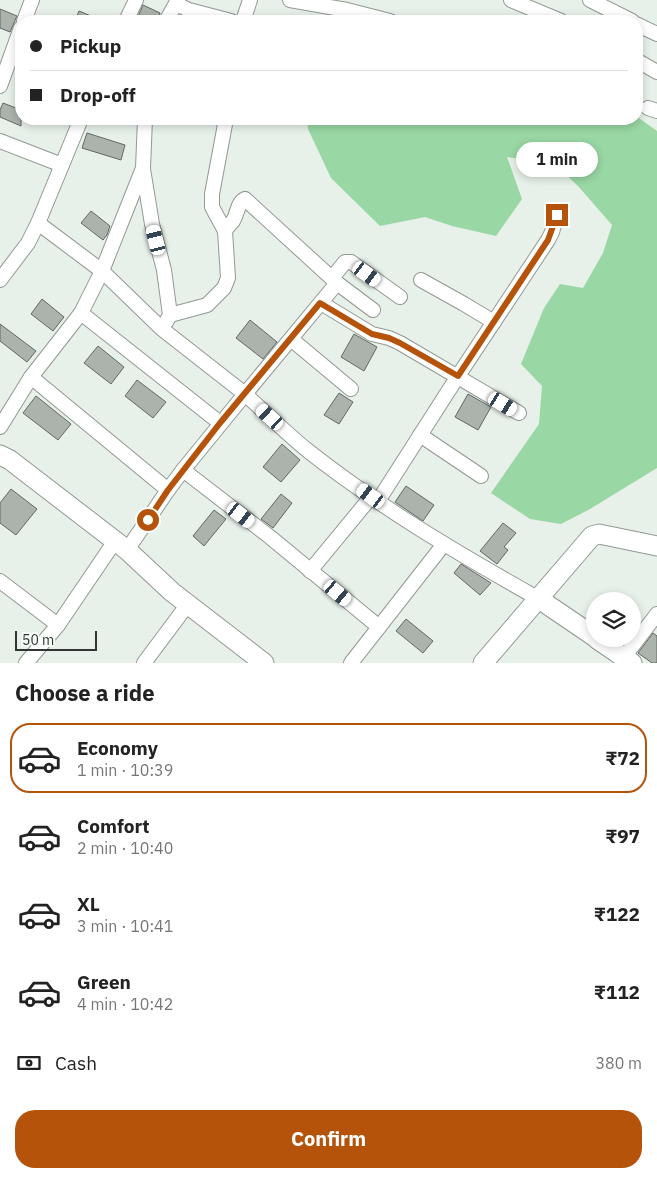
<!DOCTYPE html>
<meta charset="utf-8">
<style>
body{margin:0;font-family:"IBM Plex Sans",sans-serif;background:#f2f2f2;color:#222;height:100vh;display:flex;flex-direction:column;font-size:19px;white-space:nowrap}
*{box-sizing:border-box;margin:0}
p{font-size:16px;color:#767676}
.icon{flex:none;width:28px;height:28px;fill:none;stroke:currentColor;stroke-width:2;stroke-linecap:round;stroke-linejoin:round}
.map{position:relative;height:663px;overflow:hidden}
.side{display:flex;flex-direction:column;background:#fff;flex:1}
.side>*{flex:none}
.top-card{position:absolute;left:15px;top:15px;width:628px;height:110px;border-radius:20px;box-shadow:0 2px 8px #0003;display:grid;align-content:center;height:110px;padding:0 15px;background:#fff}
.buttons{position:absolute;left:586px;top:592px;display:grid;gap:10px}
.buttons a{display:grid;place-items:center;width:55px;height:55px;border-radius:50%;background:#fff;box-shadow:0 2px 8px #0003;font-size:25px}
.scale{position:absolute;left:15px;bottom:12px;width:82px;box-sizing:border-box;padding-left:5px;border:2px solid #313432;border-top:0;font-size:14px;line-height:18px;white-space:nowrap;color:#313432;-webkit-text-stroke:4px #f5fdf6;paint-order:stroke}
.end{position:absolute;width:22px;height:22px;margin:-11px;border:6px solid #b45309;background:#fff;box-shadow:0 0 0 2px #fff}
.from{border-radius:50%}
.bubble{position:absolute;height:35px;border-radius:18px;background:#fff;box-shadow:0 2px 8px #0003;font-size:16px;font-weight:700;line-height:35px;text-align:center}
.car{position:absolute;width:15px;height:30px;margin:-15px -8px;border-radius:6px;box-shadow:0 0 4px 1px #0007;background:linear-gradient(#fff 24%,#345 0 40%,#fff 0 76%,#345 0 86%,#fff 0)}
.top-card b{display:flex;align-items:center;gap:18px;height:48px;font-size:19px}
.top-card b+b{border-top:1px solid #e0e0e0}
.top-card i{width:12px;height:12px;background:#222}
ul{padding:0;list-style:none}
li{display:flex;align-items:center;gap:15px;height:70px;margin:0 10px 8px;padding:0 5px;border:2px solid transparent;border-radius:20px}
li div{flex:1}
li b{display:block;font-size:19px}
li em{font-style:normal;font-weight:700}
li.selected{border-color:#b45309}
li>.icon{width:45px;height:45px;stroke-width:1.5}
h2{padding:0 15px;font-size:22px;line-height:60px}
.pay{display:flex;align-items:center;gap:12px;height:55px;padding:0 15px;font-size:19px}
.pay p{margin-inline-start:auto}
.button{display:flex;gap:10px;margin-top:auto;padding:10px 15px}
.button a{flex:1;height:58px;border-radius:20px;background:#b45309;color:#fff;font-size:20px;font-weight:700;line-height:58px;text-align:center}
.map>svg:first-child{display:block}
</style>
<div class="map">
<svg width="657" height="663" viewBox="0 0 657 663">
<rect width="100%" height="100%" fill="#e7f0e9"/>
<path fill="#99d7a4" d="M636,116l21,15v337l-67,41 -29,15 -31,-5 -39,-26 48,-69 3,-38 -21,-22 23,-56 16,-24 23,4 20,-35 9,-28 -34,-39 -23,-22 -48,-7 15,42 -26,37 -44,-10 -27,-9 -45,9 -49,-48 -23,-49 -1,-10h329z"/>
<g fill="#abb3ac" stroke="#626963">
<path d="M143,5l17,8 -3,8h-21z"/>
<path d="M0,9l17,7 -7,16 -10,-4z"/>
<path d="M79,11l24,10h-28z"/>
<path d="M3,103l18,7v16l-21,-9v-7z"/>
<path d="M87,133l38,12 -4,15 -39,-12z"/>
<path d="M91,211l19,15 -3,9 -4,5 -22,-17z"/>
<path d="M42,299l22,18 -11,14 -22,-17z"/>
<path d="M250,320l27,22 -14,17 -27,-21z"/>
<path d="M0,324l36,27 -9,11 -27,-21z"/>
<path d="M354,334l23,13 -13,24 -23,-14z"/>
<path d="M98,346l26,21 -13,17 -27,-21z"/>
<path d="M137,380l29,22 -13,16 -28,-22z"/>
<path d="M339,393l14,9 -14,22 -15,-9z"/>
<path d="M468,394l23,13 -13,23 -23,-13z"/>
<path d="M36,396l35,28 -13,16 -35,-27z"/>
<path d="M282,444l18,16 -19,22 -18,-15z"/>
<path d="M406,486l28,19 -11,16 -28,-19z"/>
<path d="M11,489l26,20 -21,26 -16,-12v-20z"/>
<path d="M281,494l11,9 -19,25 -12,-9z"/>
<path d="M214,510l12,9 -22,27 -11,-10z"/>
<path d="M503,523l13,10 -12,14 4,3 -11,14 -17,-13z"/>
<path d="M461,564l30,19 -11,12 -26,-22z"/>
<path d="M406,619l27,22 -10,12 -27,-22z"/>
<path d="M653,633l4,3v27h-5l-14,-10z"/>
</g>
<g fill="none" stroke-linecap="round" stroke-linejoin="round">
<defs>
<g id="street">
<path d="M290,0l57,10 43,11"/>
<path d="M511,0l50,21"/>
<path d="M590,0l42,21"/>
<path d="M176,4l13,6 42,11"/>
<path d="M24,21l8,-21"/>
<path d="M126,21l10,-21"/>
<path d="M166,21l12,-21"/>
<path d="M243,21l7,-21"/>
<path d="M636,24l21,10"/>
<path d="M636,60l21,12"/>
<path d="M0,86l21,-58"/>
<path d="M648,108l9,3"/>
<path d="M0,141l62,24"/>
<path d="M143,169l9,55 12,46 6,45 -4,7"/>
<path d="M38,223l64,48 60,58 83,65 92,-111"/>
<path d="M225,231c2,-4 5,-7 8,-10 5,-8 4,-18 12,-22l92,84 36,27"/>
<path d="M332,278l13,-16h6l49,35"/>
<path d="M0,280l28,-37 10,-20 43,-104"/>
<path d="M421,280l43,24 30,18"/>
<path d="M321,303l51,31 17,4 11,5 119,70"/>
<path d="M81,313l139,110"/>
<path d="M170,315l37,-10 17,-17 4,-10 -3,-47 -13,-24v-13l14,-75"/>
<path d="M291,339l60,50"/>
<path d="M31,377l137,113"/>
<path d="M0,427l31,-50 50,-64 21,-42 41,-103 2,-49"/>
<path d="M420,435l61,41"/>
<path d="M183,470l62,-76c21,19 41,39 62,56 72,57 152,104 232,149"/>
<path d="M378,501l80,-125 90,-136 4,-8 5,-17"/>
<path d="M127,550l41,-60 15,-20 87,67 109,90"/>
<path d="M310,571l61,-74"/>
<path d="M0,581l58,44"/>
<path d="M624,657l33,-43"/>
<path d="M26,663l32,-38 57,-84"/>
<path d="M144,663l44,-59"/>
<path d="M351,663l93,-119"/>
</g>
<g id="secondary">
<path d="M0,455l10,5 117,90 45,42 92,71"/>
<path d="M539,599l56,38"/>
<path d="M597,639l35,24"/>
<path d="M483,663l109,-127 7,-2 58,12"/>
</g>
</defs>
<use href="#street" stroke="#919992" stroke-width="16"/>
<use href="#secondary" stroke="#919992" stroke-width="21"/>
<use href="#street" stroke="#fff" stroke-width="14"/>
<use href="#secondary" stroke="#fff" stroke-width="19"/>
</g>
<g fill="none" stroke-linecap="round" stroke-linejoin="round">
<path stroke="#b45309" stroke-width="6" d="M148,520l20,-30 52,-67 100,-120 52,31 17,4 11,5 58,33 90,-136 9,-25"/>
</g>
</svg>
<div class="buttons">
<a><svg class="icon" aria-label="layers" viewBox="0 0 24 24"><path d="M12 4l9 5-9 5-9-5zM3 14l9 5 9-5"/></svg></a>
</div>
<div class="scale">50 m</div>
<i class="end from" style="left:148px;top:520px"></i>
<i class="end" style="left:557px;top:215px"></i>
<div class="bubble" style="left:516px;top:142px;width:82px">1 min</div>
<i class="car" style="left:156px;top:240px;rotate:346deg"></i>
<i class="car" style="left:367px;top:274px;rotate:126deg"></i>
<i class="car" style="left:503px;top:404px;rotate:121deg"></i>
<i class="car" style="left:270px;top:417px;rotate:312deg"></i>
<i class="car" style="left:371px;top:496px;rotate:306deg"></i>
<i class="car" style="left:241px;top:515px;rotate:128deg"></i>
<i class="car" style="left:338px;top:593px;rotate:130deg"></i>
<div class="top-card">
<b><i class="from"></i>Pickup</b>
<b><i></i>Drop-off</b>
</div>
</div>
<section class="side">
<h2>Choose a ride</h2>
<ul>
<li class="selected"><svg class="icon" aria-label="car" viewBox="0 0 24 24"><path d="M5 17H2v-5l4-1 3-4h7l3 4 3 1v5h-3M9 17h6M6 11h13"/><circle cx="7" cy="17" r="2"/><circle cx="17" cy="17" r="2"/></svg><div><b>Economy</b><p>1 min · 10:39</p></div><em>₹72</em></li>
<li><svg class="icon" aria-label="car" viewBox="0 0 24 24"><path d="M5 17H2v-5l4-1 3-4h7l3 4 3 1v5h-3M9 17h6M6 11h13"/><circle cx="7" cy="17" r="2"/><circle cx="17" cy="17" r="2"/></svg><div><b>Comfort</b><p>2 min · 10:40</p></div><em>₹97</em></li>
<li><svg class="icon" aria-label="car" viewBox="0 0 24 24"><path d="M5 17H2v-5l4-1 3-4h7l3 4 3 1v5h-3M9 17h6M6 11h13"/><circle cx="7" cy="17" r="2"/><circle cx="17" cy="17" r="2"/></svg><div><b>XL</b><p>3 min · 10:41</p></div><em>₹122</em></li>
<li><svg class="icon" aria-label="car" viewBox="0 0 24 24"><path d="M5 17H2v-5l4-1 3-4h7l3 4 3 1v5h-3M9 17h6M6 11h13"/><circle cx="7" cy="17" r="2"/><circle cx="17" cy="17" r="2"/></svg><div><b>Green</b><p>4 min · 10:42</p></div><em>₹112</em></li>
</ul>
<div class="pay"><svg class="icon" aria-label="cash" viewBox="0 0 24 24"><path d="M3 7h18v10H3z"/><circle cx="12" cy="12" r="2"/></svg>Cash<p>380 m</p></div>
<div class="button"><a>Confirm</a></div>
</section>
